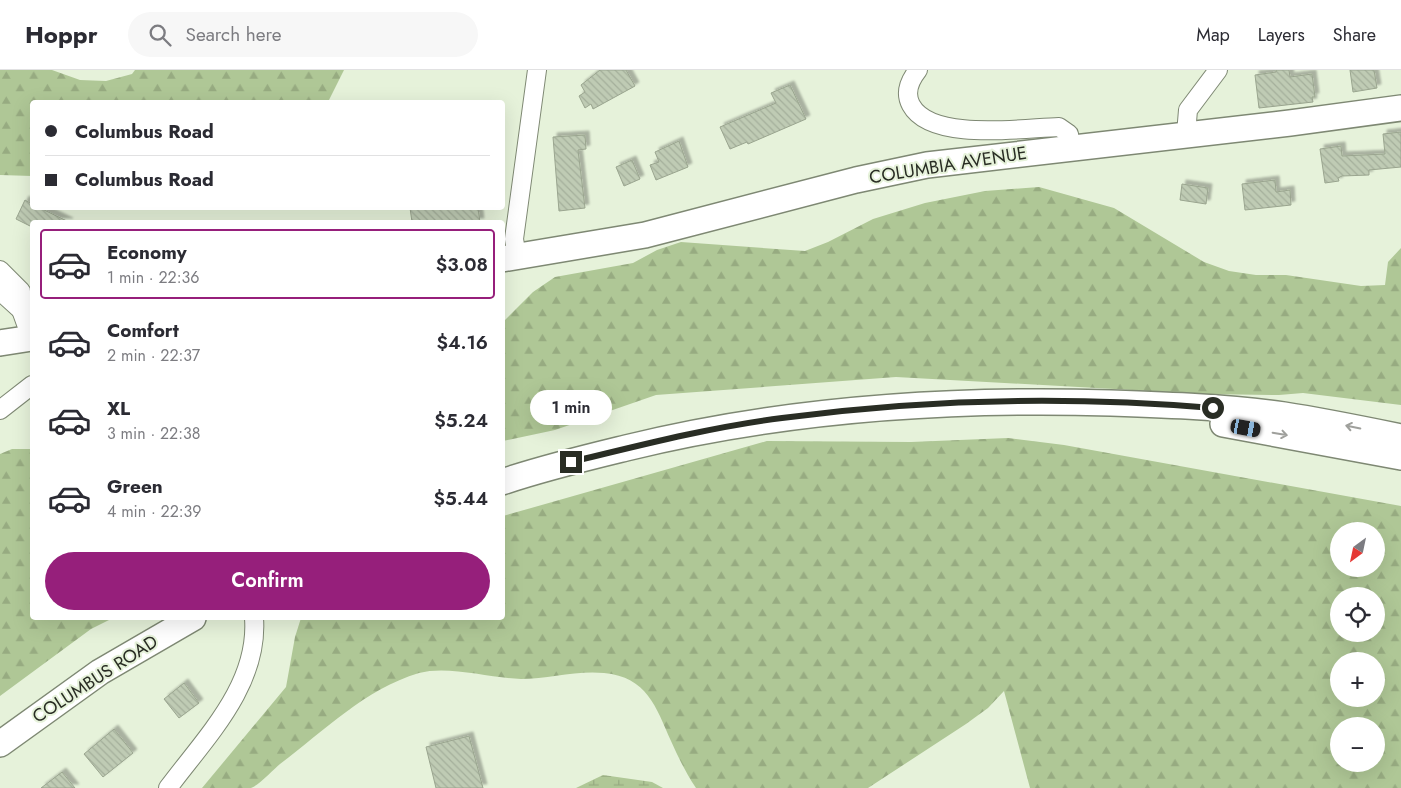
<!DOCTYPE html>
<meta charset="utf-8">
<style>
body{margin:0;font-family:Jost,sans-serif;background:#f7f7f7;color:#2b2b33;height:100vh;display:flex;flex-direction:column;font-size:19px;white-space:nowrap}
*{box-sizing:border-box;margin:0}
p{font-size:16px;color:#7c7c81}
.icon{flex:none;width:28px;height:28px;fill:none;stroke:currentColor;stroke-width:2;stroke-linecap:round;stroke-linejoin:round}
.map{position:relative;flex:1;overflow:hidden}
.drawer{position:absolute;left:30px;top:150px;width:475px;height:400px;display:flex;flex-direction:column;background:#fff;border-radius:5px;box-shadow:0 5px 20px #0002}
.drawer>*{flex:none}
.guide{position:absolute;left:30px;top:30px;width:475px;height:110px;border-radius:5px;box-shadow:0 5px 20px #0002;display:grid;align-content:center;height:110px;padding:0 15px;background:#fff}
.needle{width:32px;rotate:213deg}
.buttons{position:absolute;left:1330px;top:452px;display:grid;gap:10px}
.buttons a{display:grid;place-items:center;width:55px;height:55px;border-radius:50%;background:#fff;box-shadow:0 5px 20px #0002;font-size:25px}
.end{position:absolute;width:22px;height:22px;margin:-11px;border:6px solid #292d24;background:#fff;box-shadow:0 0 0 2px #fff}
.from{border-radius:50%}
.bubble{position:absolute;height:35px;border-radius:18px;background:#fff;box-shadow:0 5px 20px #0002;font-size:16px;font-weight:600;line-height:35px;text-align:center}
.car{position:absolute;width:15px;height:30px;margin:-15px -8px;border-radius:6px;box-shadow:0 0 4px 1px #0007;background:linear-gradient(#222 24%,#8ab4d8 0 40%,#222 0 76%,#8ab4d8 0 86%,#222 0)}
.guide b{display:flex;align-items:center;gap:18px;height:48px;font-size:19px}
.guide b+b{border-top:1px solid #e1e1e2}
.guide i{width:12px;height:12px;background:#2b2b33}
ul{padding:9px 0 0;list-style:none}
li{display:flex;align-items:center;gap:15px;height:70px;margin:0 10px 8px;padding:0 5px;border:2px solid transparent;border-radius:5px}
li div{flex:1}
li b{display:block;font-size:19px}
li em{font-style:normal;font-weight:600}
li.current{border-color:#961f7b}
li>.icon{width:45px;height:45px;stroke-width:1.5}
.primary-button{display:flex;gap:10px;margin-top:auto;padding:10px 15px}
.primary-button a{flex:1;height:58px;border-radius:30px;background:#961f7b;color:#fff;font-size:20px;font-weight:600;line-height:58px;text-align:center}
header{display:flex;align-items:center;gap:30px;box-sizing:border-box;height:70px;padding:0 25px;background:#fff;border-bottom:1px solid #e1e1e2}
header strong{font-size:24px}
nav{display:flex;gap:28px;margin-inline-start:auto;font-size:18px}
.search{width:350px;height:45px;background:#f7f7f7;display:flex;align-items:center;gap:12px;box-sizing:border-box;padding:0 18px;border-radius:28px;color:#7c7c81;font-size:19px}
.map>svg:first-child{display:block}
</style>
<header>
<strong>Hoppr</strong>
<div class="search"><svg class="icon" aria-label="search" viewBox="0 0 24 24"><circle cx="10" cy="10" r="6"/><path d="M15 15l6 6"/></svg>Search here</div>
<nav><a>Map</a><a>Layers</a><a>Share</a></nav>
</header>
<div class="map">
<svg width="1401" height="718" viewBox="0 0 1401 718">
<defs>
<pattern id="forest-firs" width="22" height="20" patternUnits="userSpaceOnUse" patternTransform="scale(1.25)"><rect width="22" height="20" fill="#afc796"/><path d="M5 1l3.5 6h-7zM16 11l3.5 6h-7z" fill="#97ab81"/></pattern>
<pattern id="wetland-marsh" width="20" height="14" patternUnits="userSpaceOnUse" patternTransform="scale(1.25)"><rect width="20" height="14" fill="#afc796"/><path d="M1 5h8M5 5V1M11 12h8M15 12V8" fill="none" stroke="#97ab81"/></pattern>
<pattern id="building-back-hatch" width="6" height="6" patternUnits="userSpaceOnUse" patternTransform="scale(1.25)"><rect width="6" height="6" fill="#bfcbb4"/><path d="M-1 5l2 2M0 0l6 6M5-1l2 2" fill="none" stroke="#a4af9b"/></pattern>
<filter id="shadow"><feDropShadow dx="4" dy="-4" stdDeviation="1" flood-color="#0004"/></filter>
</defs>
<rect width="100%" height="100%" fill="#e6f2da"/>
<g fill="url(#forest-firs)" fill-rule="evenodd">
<path d="M0,0h52l28,10 26,1 26,-7 3,-4h209l-16,32h-296v74l-32,-1z"/>
<path d="M1039,117l75,21 90,54 25,9 27,4h30l75,11 24,-1 3,-23 13,-14v157l-98,-12 -24,2 -75,-1 -308,-17 -240,18 -101,35 -52,11v-119l30,-30 22,-15 78,-14 24,-13 24,-8 124,9 23,-9 45,-23 52,-16 60,-12z"/>
<path d="M1008,368l56,7 337,61v282h-371l-26,-97 -16,17 -22,16 -98,64h-172c-10,-15 -18,-31 -25,-47 -15,-34 -24,-64 -67,-68 -27,-3 -56,6 -83,6 -31,-1 -73,-14 -102,-6 -54,16 -95,58 -139,91 -6,5 -22,22 -29,24 -11,0 -37,0 -49,0l84,-101 9,-50 6,-19h201l1,-102 264,-75 144,1zM1339,461h37v38h-37zM1339,526h37v38h-37zM1339,591h37v38h-37zM1339,656h37v38h-37z"/>
<path d="M12,379h20v169h81l-22,11 -91,67v-242z"/>
</g>
<path fill="url(#wetland-marsh)" d="M603,705l49,7 11,6h-87z"/>
<g fill="url(#building-back-hatch)" stroke="#9aa58f" filter="url(#shadow)">
<path d="M600,0h26l9,16 -42,23 -2,-5 -6,4 -6,-12 6,-4 -4,-7z"/>
<path d="M1276,0h13l1,7 22,-3 3,23h-3l1,5 -54,6 -4,-33 21,-3z"/>
<path d="M1350,0h24l3,18 -24,4z"/>
<path d="M790,15l16,34 -58,25 -1,-2 -17,7 -10,-22 56,-24 -5,-10z"/>
<path d="M1401,62v35l-32,3v5l-27,1 -4,2 1,3 -14,2 -5,-34 21,-3 1,10 43,-2 -2,-20z"/>
<path d="M585,65l1,14 -8,1 7,58 -26,3 -6,-74z"/>
<path d="M679,71l9,26 -32,13 -6,-15 9,-3 -4,-10z"/>
<path d="M632,90l8,19 -16,7 -8,-19z"/>
<path d="M1275,110l1,12 14,-2 1,15 -46,5 -3,-26z"/>
<path d="M1182,114l26,4 -2,16 -26,-4z"/>
<path d="M25,130l7,4v4h8l29,14h-37v5l-16,-8z"/>
<path d="M410,138h68l2,14h-68z"/>
<path d="M184,613l15,20 -20,15 -15,-19z"/>
<path d="M114,659l19,24 -30,24 -19,-23z"/>
<path d="M469,666l14,52h-47l-10,-41z"/>
<path d="M62,702l13,16h-34z"/>
</g>
<g fill="none" stroke-linecap="round" stroke-linejoin="round">
<defs>
<g id="street">
<path d="M918,0c-8,10 -14,22 -7,35 20,37 111,23 148,22l10,7 2,13"/>
<path d="M1186,64l2,-24 30,-40"/>
<path d="M517,187l-3,-18 23,-169"/>
<path d="M0,200l21,21v19l10,28"/>
<path d="M0,221l21,19"/>
<path d="M0,340l32,-25"/>
<path d="M168,718c38,-51 91,-103 86,-170"/>
</g>
<g id="secondary">
<path d="M502,189l143,-24 211,-55 71,-15 363,-42 111,-15"/>
<path d="M0,273l32,-5"/>
<path d="M1223,354l178,33"/>
<path d="M502,412c41,-14 83,-24 124,-34 159,-39 321,-50 485,-45 58,2 116,4 173,12 39,6 78,14 117,22"/>
<path d="M0,674l100,-72 93,-54"/>
</g>
</defs>
<use href="#street" stroke="#7e8873" stroke-width="20"/>
<use href="#secondary" stroke="#7e8873" stroke-width="28"/>
<use href="#street" stroke="#fff" stroke-width="18"/>
<use href="#secondary" stroke="#fff" stroke-width="25"/>
</g>
<defs><path id="oneway-shaft" d="M-6 0H5M1.5-3L5.5 0L1.5 3" fill="none" stroke-width="1.6" stroke-linecap="round" stroke-linejoin="round" transform="scale(1.25)"/></defs>
<g stroke="#9fa09c">
<use href="#oneway-shaft" transform="translate(1353 357) rotate(-168)"/>
<use href="#oneway-shaft" transform="translate(1280 364) rotate(10)"/>
</g>
<g fill="none" stroke-linecap="round" stroke-linejoin="round">
<path stroke="#292d24" stroke-width="6" d="M571,392c70,-17 140,-35 211,-44 142,-19 288,-22 431,-10"/>
</g>
<g text-anchor="middle" stroke-width="4" stroke-linejoin="round" paint-order="stroke">
<g font-size="18" fill="#292d24" stroke="#e6f2da">
<text transform="translate(948 95) rotate(-9)" y="6">COLUMBIA AVENUE</text>
<text transform="translate(95 609) rotate(-33)" y="6">COLUMBUS ROAD</text>
</g>
</g>
</svg>
<div class="buttons">
<a><svg class="needle" viewBox="-14 -14 28 28"><path d="M0-13l5 13h-10z" fill="#e53935"/><path d="M0 13l5-13h-10z" fill="#7c7c81"/></svg></a>
<a><svg class="icon" aria-label="locate" viewBox="0 0 24 24"><circle cx="12" cy="12" r="6"/><path d="M12 2v4M12 18v4M2 12h4M18 12h4"/></svg></a>
<a>+</a>
<a>−</a>
</div>
<i class="end from" style="left:1213px;top:338px"></i>
<i class="end" style="left:571px;top:392px"></i>
<div class="bubble" style="left:530px;top:320px;width:82px">1 min</div>
<i class="car" style="left:1246px;top:358px;rotate:100deg"></i>
<div class="guide">
<b><i class="from"></i>Columbus Road</b>
<b><i></i>Columbus Road</b>
</div>
<section class="drawer">
<ul>
<li class="current"><svg class="icon" aria-label="car" viewBox="0 0 24 24"><path d="M5 17H2v-5l4-1 3-4h7l3 4 3 1v5h-3M9 17h6M6 11h13"/><circle cx="7" cy="17" r="2"/><circle cx="17" cy="17" r="2"/></svg><div><b>Economy</b><p>1 min · 22:36</p></div><em>$3.08</em></li>
<li><svg class="icon" aria-label="car" viewBox="0 0 24 24"><path d="M5 17H2v-5l4-1 3-4h7l3 4 3 1v5h-3M9 17h6M6 11h13"/><circle cx="7" cy="17" r="2"/><circle cx="17" cy="17" r="2"/></svg><div><b>Comfort</b><p>2 min · 22:37</p></div><em>$4.16</em></li>
<li><svg class="icon" aria-label="car" viewBox="0 0 24 24"><path d="M5 17H2v-5l4-1 3-4h7l3 4 3 1v5h-3M9 17h6M6 11h13"/><circle cx="7" cy="17" r="2"/><circle cx="17" cy="17" r="2"/></svg><div><b>XL</b><p>3 min · 22:38</p></div><em>$5.24</em></li>
<li><svg class="icon" aria-label="car" viewBox="0 0 24 24"><path d="M5 17H2v-5l4-1 3-4h7l3 4 3 1v5h-3M9 17h6M6 11h13"/><circle cx="7" cy="17" r="2"/><circle cx="17" cy="17" r="2"/></svg><div><b>Green</b><p>4 min · 22:39</p></div><em>$5.44</em></li>
</ul>
<div class="primary-button"><a>Confirm</a></div>
</section>
</div>
